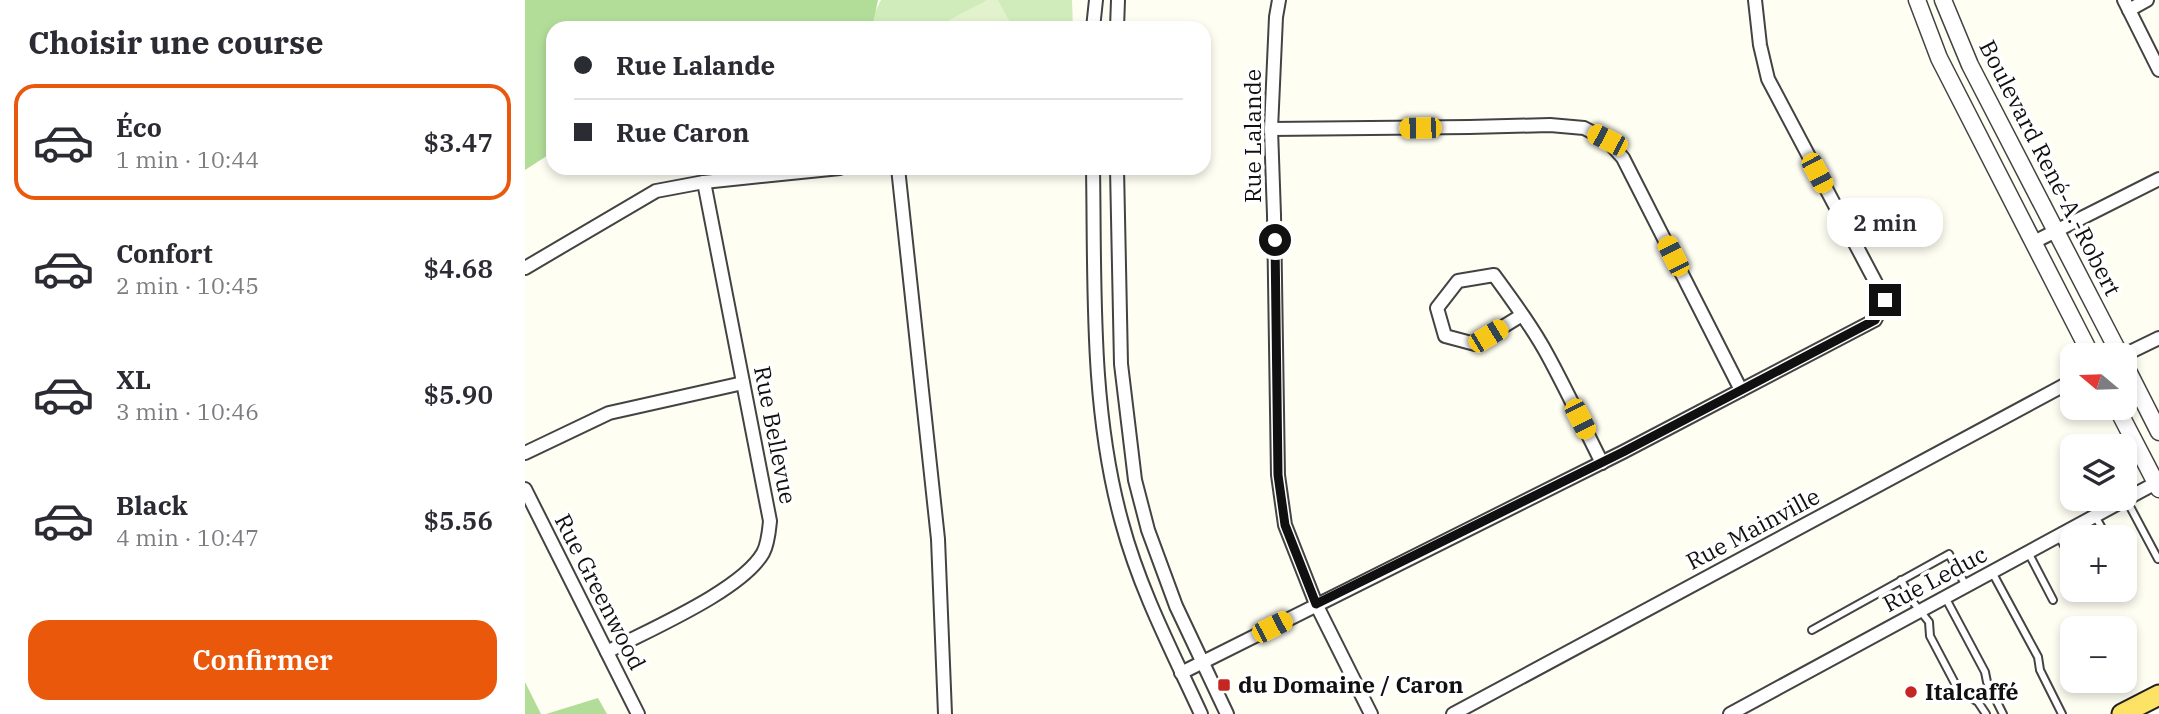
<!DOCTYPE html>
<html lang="fr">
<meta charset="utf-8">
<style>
body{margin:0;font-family:"IBM Plex Serif",serif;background:#f7f7f7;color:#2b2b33;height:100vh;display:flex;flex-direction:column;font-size:26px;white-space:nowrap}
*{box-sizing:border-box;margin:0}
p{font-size:23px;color:#7c7c81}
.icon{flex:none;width:38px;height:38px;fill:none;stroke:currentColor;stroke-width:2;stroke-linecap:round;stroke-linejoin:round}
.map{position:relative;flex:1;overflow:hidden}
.details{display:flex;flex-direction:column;background:#fff;width:525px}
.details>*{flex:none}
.guide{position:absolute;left:21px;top:21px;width:665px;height:154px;border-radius:21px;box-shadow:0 4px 10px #0003;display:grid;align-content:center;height:154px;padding:0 28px;background:#fff}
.needle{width:46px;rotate:289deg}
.fabs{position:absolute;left:1535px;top:343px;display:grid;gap:14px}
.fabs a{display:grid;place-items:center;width:77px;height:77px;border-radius:14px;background:#fff;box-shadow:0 4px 10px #0003;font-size:35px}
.end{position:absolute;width:32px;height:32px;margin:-16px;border:9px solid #101010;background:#fff;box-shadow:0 0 0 4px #fff}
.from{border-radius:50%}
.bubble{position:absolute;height:49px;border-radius:21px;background:#fff;box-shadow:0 4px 10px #0003;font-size:23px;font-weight:600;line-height:49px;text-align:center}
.car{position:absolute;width:21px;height:42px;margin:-21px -10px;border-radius:9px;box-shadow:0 0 5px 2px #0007;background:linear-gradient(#f5c518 24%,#345 0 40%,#f5c518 0 76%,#345 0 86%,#f5c518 0)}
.guide b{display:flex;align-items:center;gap:24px;height:66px;font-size:26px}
.guide b+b{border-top:2px solid #e1e1e2}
.guide i{width:18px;height:18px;background:#2b2b33}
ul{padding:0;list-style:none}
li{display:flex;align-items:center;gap:21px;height:116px;margin:0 14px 10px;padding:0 14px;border:4px solid transparent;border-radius:21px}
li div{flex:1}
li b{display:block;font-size:26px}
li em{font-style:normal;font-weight:600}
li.selected{border-color:#ea580c}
li>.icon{width:63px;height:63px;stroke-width:1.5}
h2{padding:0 28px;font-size:32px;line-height:84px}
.cta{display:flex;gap:14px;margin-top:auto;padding:14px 28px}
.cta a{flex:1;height:80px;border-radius:21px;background:#ea580c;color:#fff;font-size:28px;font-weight:600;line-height:80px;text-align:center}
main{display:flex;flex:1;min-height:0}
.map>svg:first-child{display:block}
</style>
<main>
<section class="details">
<h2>Choisir une course</h2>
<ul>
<li class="selected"><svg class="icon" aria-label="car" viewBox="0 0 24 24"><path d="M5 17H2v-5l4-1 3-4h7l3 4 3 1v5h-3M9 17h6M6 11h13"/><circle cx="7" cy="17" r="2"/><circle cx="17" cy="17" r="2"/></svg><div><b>Éco</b><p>1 min · 10:44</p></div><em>$3.47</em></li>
<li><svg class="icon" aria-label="car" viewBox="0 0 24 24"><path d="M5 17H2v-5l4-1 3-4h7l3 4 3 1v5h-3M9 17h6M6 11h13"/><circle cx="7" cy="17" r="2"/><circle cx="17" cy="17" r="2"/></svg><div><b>Confort</b><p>2 min · 10:45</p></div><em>$4.68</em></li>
<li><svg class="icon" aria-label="car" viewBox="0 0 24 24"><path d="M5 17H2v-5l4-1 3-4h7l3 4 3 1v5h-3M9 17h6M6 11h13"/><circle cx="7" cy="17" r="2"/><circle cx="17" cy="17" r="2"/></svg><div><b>XL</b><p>3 min · 10:46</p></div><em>$5.90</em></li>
<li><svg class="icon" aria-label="car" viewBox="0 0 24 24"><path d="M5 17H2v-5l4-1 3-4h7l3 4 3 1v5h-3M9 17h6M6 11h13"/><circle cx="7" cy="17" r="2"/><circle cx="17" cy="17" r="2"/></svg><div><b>Black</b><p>4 min · 10:47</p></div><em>$5.56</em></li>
</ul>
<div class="cta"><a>Confirmer</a></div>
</section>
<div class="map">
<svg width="1634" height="714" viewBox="0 0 1634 714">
<rect width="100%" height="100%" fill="#fffef3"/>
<path fill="#d0ecba" d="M356,0h191l1,28h-206z"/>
<g fill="#b2dd99">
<path d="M0,0h353l-6,28h-319v124l-28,18z"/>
<path d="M0,682l16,32h-16z"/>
<path d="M73,698l9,16h-61z"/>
</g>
<path fill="#e2f2cc" d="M462,0h11l15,28h-79z"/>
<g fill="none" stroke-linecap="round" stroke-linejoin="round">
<defs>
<g id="service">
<path d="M1601,499l32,60"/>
<path d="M1570,516l12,21"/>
<path d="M1534,536l13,25"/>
<path d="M1503,552l25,48"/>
<path d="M1600,571l1,2"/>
<path d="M1467,572l46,85 2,13 22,44"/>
<path d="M1376,580l12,22 16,20 1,14 29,55 19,11 8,12"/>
<path d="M1420,597l40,75 2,10 16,32"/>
<path d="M1287,630l137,-76 17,32"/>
</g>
<g id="minor">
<path d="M754,0l-3,17 -5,112 3,86 4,260 7,50 31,79 55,110"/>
<path d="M1599,0l35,70"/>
<path d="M1604,10l18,-10"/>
<path d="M568,28l3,-28"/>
<path d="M592,28l1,-28"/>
<path d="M746,129l198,-2 81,-2 34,3 23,12 16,18 118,232"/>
<path d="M373,168l40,371 7,175"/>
<path d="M568,168c2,118 -3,240 29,355 18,67 50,128 79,191"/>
<path d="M592,168l4,196 14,116 13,50 28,76 51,108"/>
<path d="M1509,242l125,-63"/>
<path d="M0,268l131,-77 48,-9 136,-14"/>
<path d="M997,315l-47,29 -30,-8 -8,-28 21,-27 36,-6c19,26 39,53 54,81 19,35 36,71 54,107"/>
<path d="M1599,355l35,-17"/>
<path d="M0,453l84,-40 134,-30"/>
<path d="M0,489l113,225"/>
<path d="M82,652c41,-22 134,-61 156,-99 5,-9 6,-22 7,-32l-66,-339"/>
<path d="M656,673l442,-221 252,-132 10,-20 -117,-221 -8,-34 -5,-45"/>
<path d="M928,714l619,-333"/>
<path d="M1205,714l411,-223 15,-8 3,-4"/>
</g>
<g id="tertiary">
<path d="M1392,0l22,58 152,297"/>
<path d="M1418,0l27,65 150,290"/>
<path d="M1600,365l34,67"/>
<path d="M1592,408l42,81"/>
</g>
<path id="primary" d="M1597,714l37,-19"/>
</defs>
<use href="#service" stroke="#434343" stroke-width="10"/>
<use href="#minor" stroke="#434343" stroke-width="16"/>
<use href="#tertiary" stroke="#434343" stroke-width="19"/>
<use href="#primary" stroke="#212121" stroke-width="23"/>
<use href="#service" stroke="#fff" stroke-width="6"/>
<use href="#minor" stroke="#fff" stroke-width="12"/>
<use href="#tertiary" stroke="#fff" stroke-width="16"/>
<use href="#primary" stroke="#fde365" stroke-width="19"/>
</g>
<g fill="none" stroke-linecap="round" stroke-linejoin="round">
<path stroke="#101010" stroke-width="9" d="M750,240l3,235 7,50 31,79 307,-152 252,-132 10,-20"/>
</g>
<g fill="#c62622" stroke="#fff" stroke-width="2.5">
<rect x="692" y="678" width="14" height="14" rx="3.5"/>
<circle cx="1386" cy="692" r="7"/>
</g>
<g text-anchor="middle" stroke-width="7" stroke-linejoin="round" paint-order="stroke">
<g font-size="23" fill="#101010" stroke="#fff">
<text transform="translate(728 136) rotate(-90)" y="8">Rue Lalande</text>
<text transform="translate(1525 168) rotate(63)" y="8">Boulevard René-A.-Robert</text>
<text transform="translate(250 435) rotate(79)" y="8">Rue Bellevue</text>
<text transform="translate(1228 529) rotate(-28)" y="8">Rue Mainville</text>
<text transform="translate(1410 579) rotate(-28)" y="8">Rue Leduc</text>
<text transform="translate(75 592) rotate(63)" y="8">Rue Greenwood</text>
</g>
<g font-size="23" font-weight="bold" fill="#101010" stroke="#fff" text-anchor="start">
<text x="713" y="693">du Domaine / Caron</text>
<text x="1400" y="700">Italcaffé</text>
</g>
</g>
</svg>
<div class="fabs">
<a><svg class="needle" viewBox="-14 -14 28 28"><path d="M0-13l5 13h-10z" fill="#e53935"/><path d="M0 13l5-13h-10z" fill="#7c7c81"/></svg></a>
<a><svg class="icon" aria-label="layers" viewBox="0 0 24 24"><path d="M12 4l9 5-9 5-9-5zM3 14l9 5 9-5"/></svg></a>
<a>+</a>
<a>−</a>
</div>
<i class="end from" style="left:750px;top:240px"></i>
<i class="end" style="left:1360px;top:300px"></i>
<div class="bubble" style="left:1302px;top:198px;width:116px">2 min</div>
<i class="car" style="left:895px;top:128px;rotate:269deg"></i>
<i class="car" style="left:1082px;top:140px;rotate:297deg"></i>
<i class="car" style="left:1292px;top:173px;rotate:152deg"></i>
<i class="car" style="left:1148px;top:256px;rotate:333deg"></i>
<i class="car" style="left:963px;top:336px;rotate:59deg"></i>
<i class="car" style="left:1055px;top:419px;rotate:153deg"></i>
<i class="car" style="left:747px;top:627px;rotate:63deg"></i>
<div class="guide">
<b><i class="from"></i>Rue Lalande</b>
<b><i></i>Rue Caron</b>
</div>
</div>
</main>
